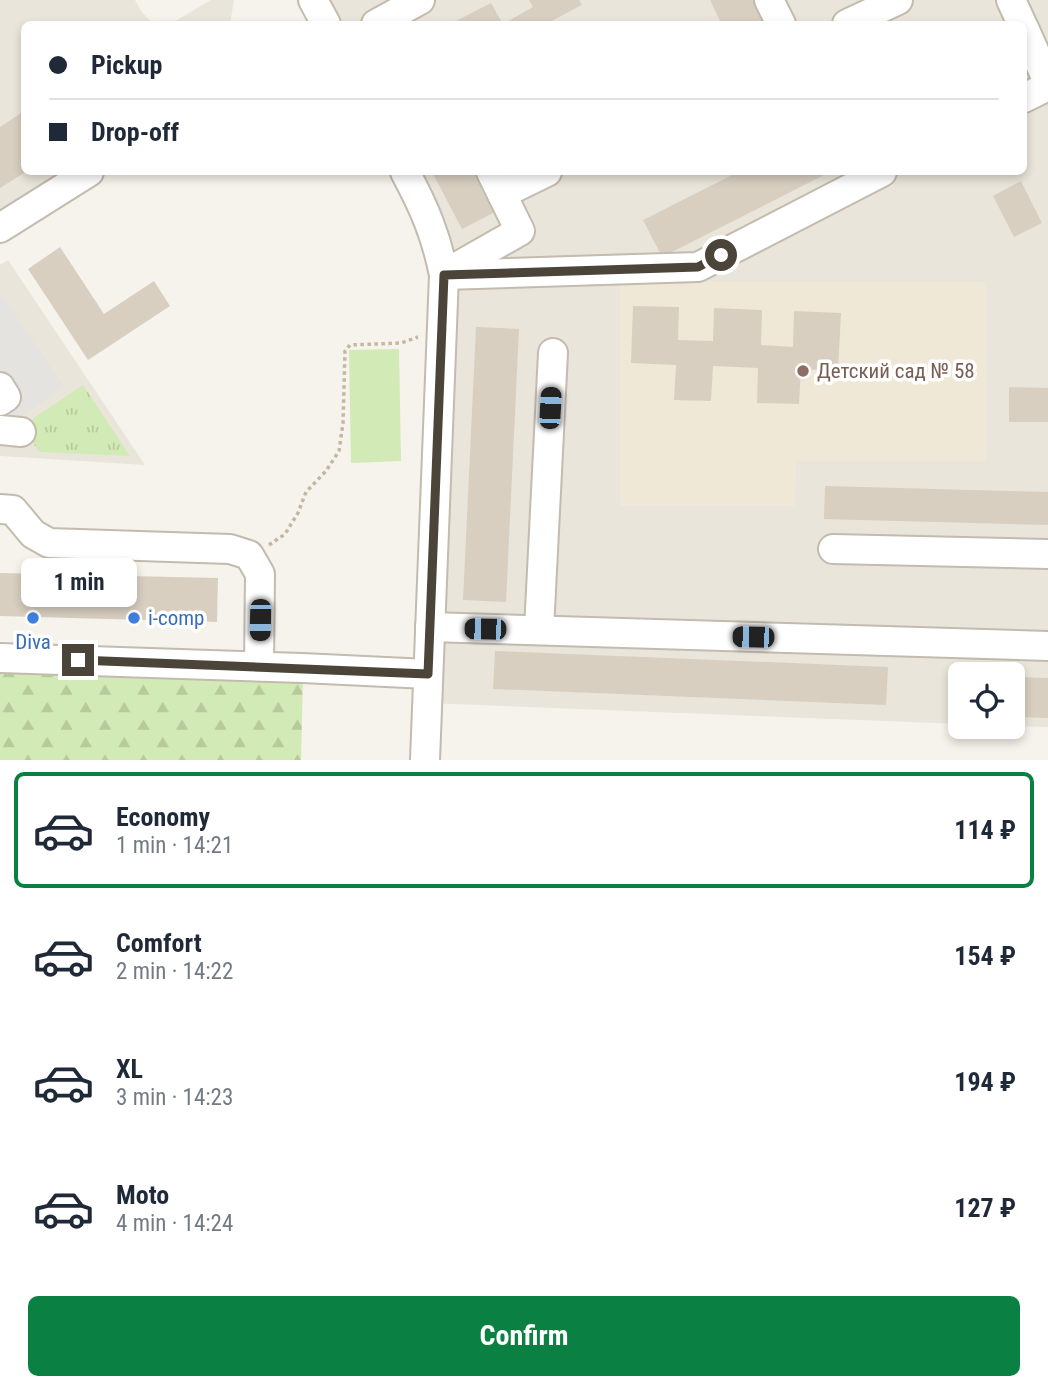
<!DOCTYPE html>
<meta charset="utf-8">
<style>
body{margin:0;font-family:"Roboto Condensed",sans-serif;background:#f6f6f7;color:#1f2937;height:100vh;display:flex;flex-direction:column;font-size:26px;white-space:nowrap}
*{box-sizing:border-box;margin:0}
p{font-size:23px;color:#747a83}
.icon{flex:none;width:38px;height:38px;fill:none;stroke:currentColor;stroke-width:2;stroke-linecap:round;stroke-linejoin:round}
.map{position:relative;height:760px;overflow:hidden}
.sheet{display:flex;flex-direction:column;background:#fff;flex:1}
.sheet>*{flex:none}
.banner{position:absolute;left:21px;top:21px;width:1006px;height:154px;border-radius:10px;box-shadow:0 4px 10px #0003;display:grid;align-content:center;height:154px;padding:0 28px;background:#fff}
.buttons{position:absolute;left:948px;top:662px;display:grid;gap:14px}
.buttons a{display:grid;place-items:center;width:77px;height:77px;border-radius:10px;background:#fff;box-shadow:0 4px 10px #0003;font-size:35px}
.end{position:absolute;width:32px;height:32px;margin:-16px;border:9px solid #4b4439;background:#fff;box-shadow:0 0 0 4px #fff}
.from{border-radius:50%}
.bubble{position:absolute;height:49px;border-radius:10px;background:#fff;box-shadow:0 4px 10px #0003;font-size:23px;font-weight:700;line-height:49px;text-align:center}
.car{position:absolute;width:21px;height:42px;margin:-21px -10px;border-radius:9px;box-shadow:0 0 5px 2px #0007;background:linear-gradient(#222 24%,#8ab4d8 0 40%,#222 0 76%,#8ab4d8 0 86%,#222 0)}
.banner b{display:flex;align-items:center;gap:24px;height:66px;font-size:26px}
.banner b+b{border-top:2px solid #e0e1e3}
.banner i{width:18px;height:18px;background:#1f2937}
ul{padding:12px 0 0;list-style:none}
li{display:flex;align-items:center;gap:21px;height:116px;margin:0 14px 10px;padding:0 14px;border:4px solid transparent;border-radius:10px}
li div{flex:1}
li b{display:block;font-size:26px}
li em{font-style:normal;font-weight:700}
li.on{border-color:#0b8043}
li>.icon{width:63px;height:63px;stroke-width:1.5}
.cta{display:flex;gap:14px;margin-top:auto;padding:14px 28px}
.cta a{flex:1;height:80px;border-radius:10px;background:#0b8043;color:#fff;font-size:28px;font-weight:700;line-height:80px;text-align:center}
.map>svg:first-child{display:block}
</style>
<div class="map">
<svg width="1048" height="760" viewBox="0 0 1048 760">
<defs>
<pattern id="forest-firs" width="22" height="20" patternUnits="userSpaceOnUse" patternTransform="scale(1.75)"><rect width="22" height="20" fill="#d2eab5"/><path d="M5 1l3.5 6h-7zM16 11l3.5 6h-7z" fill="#b6ca9c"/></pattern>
<pattern id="park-tufts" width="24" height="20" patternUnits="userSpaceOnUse" patternTransform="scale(1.75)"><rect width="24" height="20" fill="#d2eab5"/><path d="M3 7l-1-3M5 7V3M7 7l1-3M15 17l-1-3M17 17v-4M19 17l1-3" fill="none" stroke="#b6ca9c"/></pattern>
</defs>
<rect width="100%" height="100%" fill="#f6f3ec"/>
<g fill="#eae5da">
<path d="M0,0h135l6,11 12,13h-129v148h37l-61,37z"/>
<path d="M211,0h23l-4,24h-64l6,-1z"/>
<path d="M321,0h727v727l-35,-1v-52h-52v50l-534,-21 17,-428 -37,-103h617v-148h-690z"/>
<path d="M8,260l137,205 -145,-9v-191z"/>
</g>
<path fill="#efe8d6" d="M620,282h366v179h-190l-1,45h-175z"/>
<path fill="url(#forest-firs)" d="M0,665l303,11 -2,84h-301z"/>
<path fill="url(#park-tufts)" d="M83,385l47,71 -91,-4 -17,-26z"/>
<path fill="#d2eab5" d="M399,349l2,112 -50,2 -2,-113z"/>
<path fill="#e5e3e0" d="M0,292l64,95 -59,40 -5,-7z"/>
<g fill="#d8cfc1">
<path d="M529,0h50l3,5 -36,19 -5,-2 -4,2h-87l41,-21 12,21 30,-17z"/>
<path d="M710,0h47l12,24h-55l6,-3z"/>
<path d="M24,111v62l-24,15v-61z"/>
<path d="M432,172h46l21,38 -37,19z"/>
<path d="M738,172h92l-168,85 -19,-37z"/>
<path d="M1021,181l21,42 -28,14 -21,-41z"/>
<path d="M60,247l44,67 50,-33 16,25 -82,54 -60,-91z"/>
<path d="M633,306l46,1 -1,33 35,1 1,-33 48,2 -1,35 32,2 1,-36 47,2 -3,58 -37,-2 -2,35 -42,-1 1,-35 -45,-2 -2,35 -37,-1 2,-35 -45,-2z"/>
<path d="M476,327l43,2 -13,273 -43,-2z"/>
<path d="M1009,387l39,1v34h-39z"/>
<path d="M825,486l223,6v33l-224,-6z"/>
<path d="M0,573l218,5 -1,44 -217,-6z"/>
<path d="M495,651l393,16 -2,38 -393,-16z"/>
<path d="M958,676h3v40h-4z"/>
<path d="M1013,677l35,1v40l-35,-1z"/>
</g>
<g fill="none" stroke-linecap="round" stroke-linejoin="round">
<defs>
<g id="minor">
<path d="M313,0l13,24"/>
<path d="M769,0l12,24"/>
<path d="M1011,0l11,24"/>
<path d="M376,24l44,-24"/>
<path d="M847,24l51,-24"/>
<path d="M1024,28l24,54"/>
<path d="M1024,98l24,-12"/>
<path d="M405,172c19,35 31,63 39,103l-19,485"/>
<path d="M502,194l45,-22"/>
<path d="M0,228l89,-56"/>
<path d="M446,273l74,-42 -29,-59"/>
<path d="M444,275l254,-8 184,-95"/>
<path d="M0,387l6,10 -6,4"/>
<path d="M0,430l21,2"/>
<path d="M0,509l13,1 20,24 16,9 181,6 19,6 11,19 -1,92"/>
<path d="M833,549l215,5"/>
<path d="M430,627l618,19"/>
<path d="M539,630l14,-277"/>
<path d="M0,658l302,10 126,6"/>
</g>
</defs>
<use href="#minor" stroke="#c2bbae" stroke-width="32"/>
<path stroke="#c4b79f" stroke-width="3.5" stroke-dasharray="3.5 3.5" stroke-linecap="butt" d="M269,545l16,-11 13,-21 8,-21 20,-21 13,-20 4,-28 2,-72 5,-6 51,-2 17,-6"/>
<use href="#minor" stroke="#fff" stroke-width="28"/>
</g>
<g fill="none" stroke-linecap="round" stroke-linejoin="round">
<path stroke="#4b4439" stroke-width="9" d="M78,660l350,14 16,-399 254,-8 23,-12"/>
</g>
<circle fill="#8d6e63" stroke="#fff" stroke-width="2.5" cx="803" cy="371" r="7"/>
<g fill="#3f7fe0" stroke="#fff" stroke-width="2.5">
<circle cx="33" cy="618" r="7"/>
<circle cx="134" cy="618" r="7"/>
</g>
<g text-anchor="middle" stroke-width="7" stroke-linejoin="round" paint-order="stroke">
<g font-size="21" fill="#785e54" stroke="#fff" text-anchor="start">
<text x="817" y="378">Детский сад № 58</text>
</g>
<g font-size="21" fill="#366cbe" stroke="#fff" text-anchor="start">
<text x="148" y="625">i-comp</text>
<text x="33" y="649" text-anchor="middle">Diva</text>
</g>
</g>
</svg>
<div class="buttons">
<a><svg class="icon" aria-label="locate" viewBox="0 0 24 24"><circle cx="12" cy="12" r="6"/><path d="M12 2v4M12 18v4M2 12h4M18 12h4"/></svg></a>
</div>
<i class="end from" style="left:721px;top:255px"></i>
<i class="end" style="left:78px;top:660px"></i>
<div class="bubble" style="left:21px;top:558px;width:116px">1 min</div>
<i class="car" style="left:550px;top:408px;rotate:3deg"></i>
<i class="car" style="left:260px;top:620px;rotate:181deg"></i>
<i class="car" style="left:485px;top:629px;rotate:271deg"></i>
<i class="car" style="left:753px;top:637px;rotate:271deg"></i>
<div class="banner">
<b><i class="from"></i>Pickup</b>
<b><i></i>Drop-off</b>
</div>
</div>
<section class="sheet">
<ul>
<li class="on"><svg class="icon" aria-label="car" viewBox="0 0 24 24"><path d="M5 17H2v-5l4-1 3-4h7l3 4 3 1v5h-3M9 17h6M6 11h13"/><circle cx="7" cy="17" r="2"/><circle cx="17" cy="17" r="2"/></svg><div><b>Economy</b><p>1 min · 14:21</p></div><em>114 ₽</em></li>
<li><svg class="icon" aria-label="car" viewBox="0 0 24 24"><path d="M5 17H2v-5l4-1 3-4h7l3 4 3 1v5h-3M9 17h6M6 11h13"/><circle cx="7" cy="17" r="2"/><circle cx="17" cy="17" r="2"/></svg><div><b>Comfort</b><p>2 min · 14:22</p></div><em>154 ₽</em></li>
<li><svg class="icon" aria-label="car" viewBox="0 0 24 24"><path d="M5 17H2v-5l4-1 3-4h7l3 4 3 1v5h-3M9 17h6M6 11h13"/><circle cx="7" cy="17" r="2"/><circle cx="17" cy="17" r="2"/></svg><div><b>XL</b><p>3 min · 14:23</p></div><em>194 ₽</em></li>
<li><svg class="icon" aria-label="car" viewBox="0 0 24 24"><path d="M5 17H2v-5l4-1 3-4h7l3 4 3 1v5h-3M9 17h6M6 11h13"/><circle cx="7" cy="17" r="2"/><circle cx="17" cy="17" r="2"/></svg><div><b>Moto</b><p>4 min · 14:24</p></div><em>127 ₽</em></li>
</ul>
<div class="cta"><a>Confirm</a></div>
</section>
